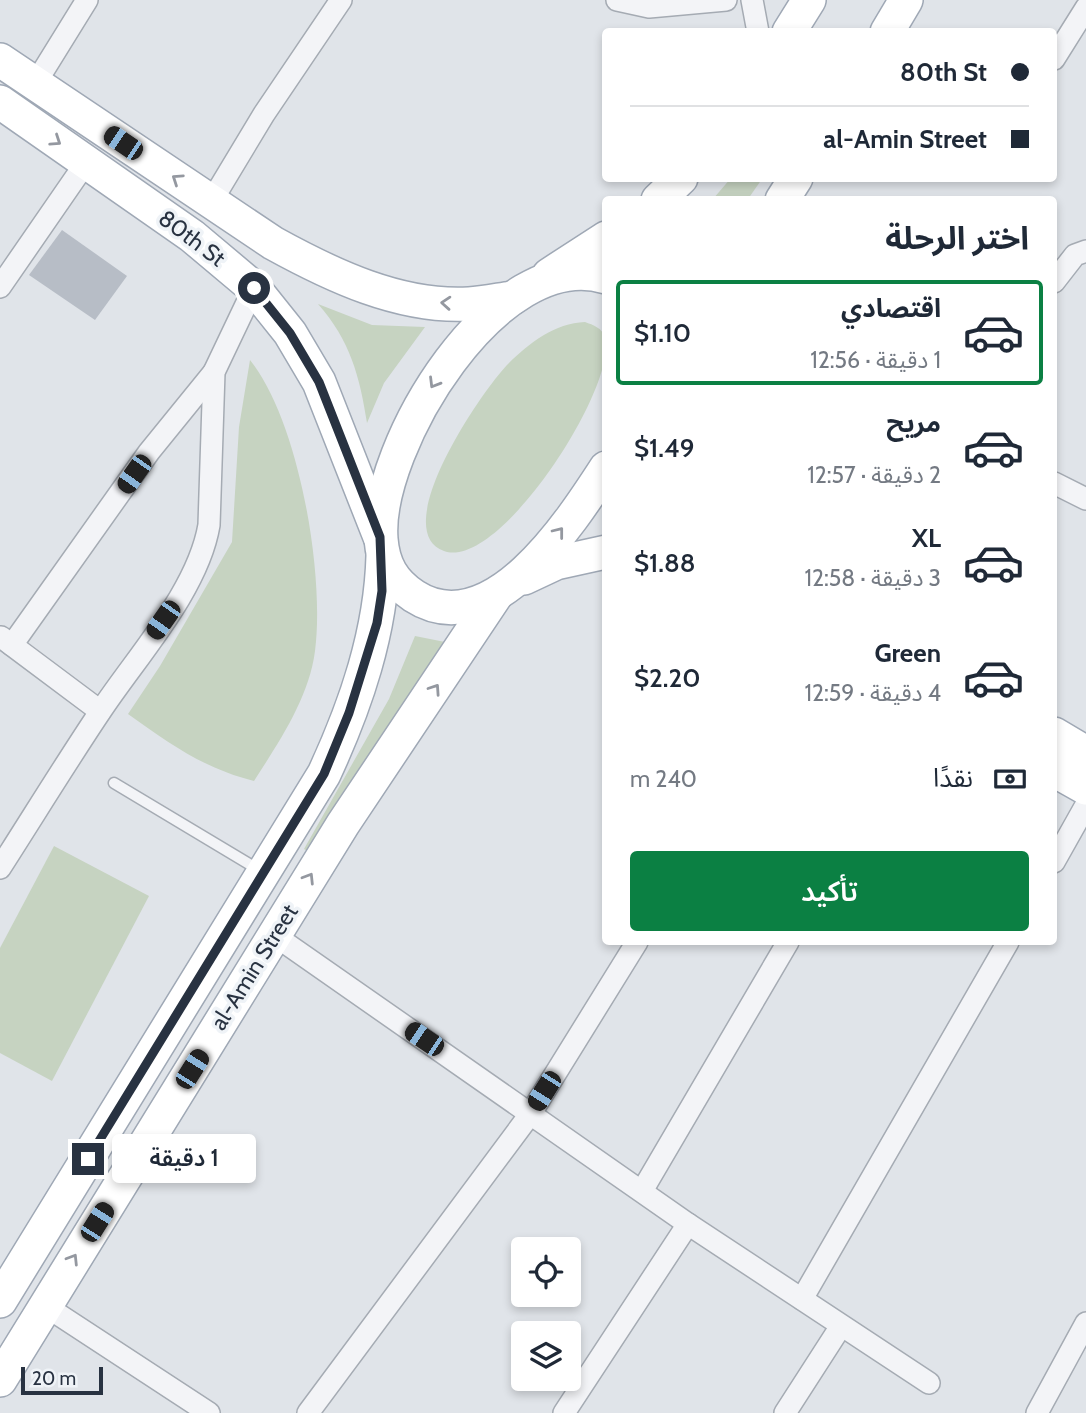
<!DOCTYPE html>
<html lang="ar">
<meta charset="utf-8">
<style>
body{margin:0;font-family:Cabin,"Noto Sans Arabic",sans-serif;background:#f6f6f7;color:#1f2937;direction:rtl;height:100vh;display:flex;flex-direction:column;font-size:26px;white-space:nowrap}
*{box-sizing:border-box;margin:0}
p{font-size:23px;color:#747a83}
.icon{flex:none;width:38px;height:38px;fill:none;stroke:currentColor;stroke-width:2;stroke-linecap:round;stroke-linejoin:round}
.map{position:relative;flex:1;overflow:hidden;direction:ltr}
.panel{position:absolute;left:602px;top:196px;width:455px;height:749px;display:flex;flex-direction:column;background:#fff;border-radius:7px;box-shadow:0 4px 10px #0003;direction:rtl}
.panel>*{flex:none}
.top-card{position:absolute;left:602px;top:28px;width:455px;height:154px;border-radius:7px;box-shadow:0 4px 10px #0003;direction:rtl;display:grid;align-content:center;height:154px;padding:0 28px;background:#fff}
.controls{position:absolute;left:511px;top:1237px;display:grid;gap:14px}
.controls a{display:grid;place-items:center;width:70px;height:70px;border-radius:7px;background:#fff;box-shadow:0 4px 10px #0003;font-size:35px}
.scale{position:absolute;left:21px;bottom:18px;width:82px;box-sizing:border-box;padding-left:7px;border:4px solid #283241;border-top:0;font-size:19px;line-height:24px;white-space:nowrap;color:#283241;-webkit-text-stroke:5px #eff3f7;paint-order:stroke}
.end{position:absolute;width:32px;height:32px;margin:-16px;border:9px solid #283241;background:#fff;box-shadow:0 0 0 4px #fff}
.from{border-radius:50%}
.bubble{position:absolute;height:49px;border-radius:7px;background:#fff;box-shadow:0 4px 10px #0003;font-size:23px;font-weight:600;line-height:49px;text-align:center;direction:rtl}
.car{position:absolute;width:21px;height:42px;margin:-21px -10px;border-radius:9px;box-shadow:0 0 5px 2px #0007;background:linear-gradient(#222 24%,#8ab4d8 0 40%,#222 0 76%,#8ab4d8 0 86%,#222 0)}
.top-card b{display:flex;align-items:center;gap:24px;height:66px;font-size:26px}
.top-card b+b{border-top:2px solid #e0e1e3}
.top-card i{width:18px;height:18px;background:#1f2937}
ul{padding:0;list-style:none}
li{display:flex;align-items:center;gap:21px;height:105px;margin:0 14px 10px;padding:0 14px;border:4px solid transparent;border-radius:7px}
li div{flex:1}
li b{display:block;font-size:26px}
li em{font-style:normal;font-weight:600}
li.active{border-color:#0b8043}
li>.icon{width:63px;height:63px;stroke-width:1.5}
h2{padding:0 28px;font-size:32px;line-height:84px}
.pay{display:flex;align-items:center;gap:18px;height:77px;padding:0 28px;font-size:26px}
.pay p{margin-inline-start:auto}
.action{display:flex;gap:14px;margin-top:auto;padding:14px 28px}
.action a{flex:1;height:80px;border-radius:7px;background:#0b8043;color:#fff;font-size:28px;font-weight:600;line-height:80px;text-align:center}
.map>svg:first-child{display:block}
</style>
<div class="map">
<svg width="1086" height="1413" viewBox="0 0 1086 1413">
<rect width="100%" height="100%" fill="#e0e4e9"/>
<g fill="#c6d3c1">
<path d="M731,178h31v1l-14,20h-35z"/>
<path d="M318,304l54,21 53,2 -41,56 -17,40c-7,-46 -17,-83 -49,-119z"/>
<path d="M585,322c8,3 18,6 20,16 13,49 -106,233 -161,213 -58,-21 40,-163 64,-187 21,-21 47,-41 77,-42z"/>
<path d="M250,360c49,61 75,214 65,291 -6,47 -36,91 -61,130 -51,-13 -84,-37 -126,-67l32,-48 72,-124 7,-115z"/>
<path d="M415,636l30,6 -136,210 -5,-3 85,-150z"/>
<path d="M54,846l95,50 -97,185 -52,-28v-105z"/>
</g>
<path fill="#b7bdc6" d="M62,230l65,46 -32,44 -66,-45z"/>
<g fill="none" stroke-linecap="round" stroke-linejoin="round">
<defs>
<path id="service" d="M114,783l145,87"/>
<g id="minor">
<path d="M617,0l32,7 77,-7"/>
<path d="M752,0l6,32"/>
<path d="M1054,59l32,-51"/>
<path d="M35,84l52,-84"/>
<path d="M211,202l53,-88 77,-114"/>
<path d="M1054,282l21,-27 11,-4"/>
<path d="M0,287l87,-126"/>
<path d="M1054,483l32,16"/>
<path d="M1,637l99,74"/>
<path d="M12,645l137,-193 65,-80"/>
<path d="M1054,862l32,-57"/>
<path d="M0,868c34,-53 67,-107 102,-159 36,-54 96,-119 107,-184l5,-153 40,-84"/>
<path d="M274,935l414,289 241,159"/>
<path d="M642,1191l146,-249"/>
<path d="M802,1299l206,-357"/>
<path d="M44,1305l165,108"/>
<path d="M308,1413l223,-300 106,-171"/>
<path d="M564,1413l124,-189"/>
<path d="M785,1413l56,-87"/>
<path d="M1037,1413l49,-90"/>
</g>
<g id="primary">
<path d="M789,32l20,-32"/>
<path d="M887,32l19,-32"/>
<path d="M0,60l273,183c58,32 127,65 196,61 14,-1 29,-4 43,-6"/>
<path d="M0,102l192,134 62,52 36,45 29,49 61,155"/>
<path d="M658,200l23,-22"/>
<path d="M782,200l14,-22"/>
<path d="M549,275l57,-37"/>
<path d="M606,277c-109,-34 -232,171 -225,262 2,26 12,43 33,57 77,50 157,-74 192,-128"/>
<path d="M524,578l32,-15 50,-11"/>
<path d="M1054,734l32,19"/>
<path d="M1054,770l32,18"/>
<path d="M0,1301l324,-527c32,-69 57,-142 59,-218"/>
<path d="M0,1380l343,-556 153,-229"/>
</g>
</defs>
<use href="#service" stroke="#a5abb3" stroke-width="13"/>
<use href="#minor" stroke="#a5abb3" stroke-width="24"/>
<use href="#primary" stroke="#9fa8b5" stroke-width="36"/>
<use href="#service" stroke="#f3f4f7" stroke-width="10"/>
<use href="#minor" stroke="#f3f4f7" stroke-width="21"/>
<use href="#primary" stroke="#fff" stroke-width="33"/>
</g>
<defs><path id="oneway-chevron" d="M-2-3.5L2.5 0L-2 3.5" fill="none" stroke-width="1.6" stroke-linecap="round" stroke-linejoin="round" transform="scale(1.75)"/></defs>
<g stroke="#9498a0">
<use href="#oneway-chevron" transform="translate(56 141) rotate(34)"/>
<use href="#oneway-chevron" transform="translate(177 179) rotate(-146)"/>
<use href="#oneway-chevron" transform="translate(446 303) rotate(-176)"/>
<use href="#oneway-chevron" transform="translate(434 383) rotate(121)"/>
<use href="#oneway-chevron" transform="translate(559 532) rotate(-52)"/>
<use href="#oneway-chevron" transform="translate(435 689) rotate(-56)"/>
<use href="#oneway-chevron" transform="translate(309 878) rotate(-58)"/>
<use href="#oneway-chevron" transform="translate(73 1259) rotate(-58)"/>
</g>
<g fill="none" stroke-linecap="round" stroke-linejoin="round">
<path stroke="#283241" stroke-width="9" d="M88,1159l236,-385 25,-61 28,-90 5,-32 -2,-54 -61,-155 -29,-49 -36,-45"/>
</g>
<g text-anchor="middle" stroke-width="7" stroke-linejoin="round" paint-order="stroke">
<g font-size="23" fill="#283241" stroke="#eff3f7">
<text transform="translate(192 238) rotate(37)" y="8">80th St</text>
<text transform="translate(254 967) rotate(-58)" y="8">al-Amin Street</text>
</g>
</g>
</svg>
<div class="controls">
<a><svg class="icon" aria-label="locate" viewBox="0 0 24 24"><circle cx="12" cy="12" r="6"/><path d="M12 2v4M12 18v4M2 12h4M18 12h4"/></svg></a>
<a><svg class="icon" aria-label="layers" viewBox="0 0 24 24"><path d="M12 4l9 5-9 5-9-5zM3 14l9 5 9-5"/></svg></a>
</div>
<div class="scale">20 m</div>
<i class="end from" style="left:254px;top:288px"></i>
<i class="end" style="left:88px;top:1159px"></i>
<div class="bubble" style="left:112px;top:1134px;width:144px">1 دقيقة</div>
<i class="car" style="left:123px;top:143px;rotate:304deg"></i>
<i class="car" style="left:134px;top:474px;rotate:215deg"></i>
<i class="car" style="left:163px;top:620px;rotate:215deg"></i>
<i class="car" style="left:424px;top:1039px;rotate:304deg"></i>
<i class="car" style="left:192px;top:1069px;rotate:32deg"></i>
<i class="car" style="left:544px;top:1091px;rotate:212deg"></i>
<i class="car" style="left:97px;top:1222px;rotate:32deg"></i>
<div class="top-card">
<b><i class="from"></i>80th St</b>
<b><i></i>al-Amin Street</b>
</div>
<section class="panel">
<h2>اختر الرحلة</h2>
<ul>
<li class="active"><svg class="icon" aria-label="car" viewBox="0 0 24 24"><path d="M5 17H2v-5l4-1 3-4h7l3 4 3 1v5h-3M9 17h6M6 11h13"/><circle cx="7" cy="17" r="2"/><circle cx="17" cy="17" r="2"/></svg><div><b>اقتصادي</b><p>1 دقيقة · 12:56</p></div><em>$1.10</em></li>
<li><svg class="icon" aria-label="car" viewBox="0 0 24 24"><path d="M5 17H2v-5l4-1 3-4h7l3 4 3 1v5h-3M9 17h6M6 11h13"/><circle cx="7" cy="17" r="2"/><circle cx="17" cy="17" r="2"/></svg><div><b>مريح</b><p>2 دقيقة · 12:57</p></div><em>$1.49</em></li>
<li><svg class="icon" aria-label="car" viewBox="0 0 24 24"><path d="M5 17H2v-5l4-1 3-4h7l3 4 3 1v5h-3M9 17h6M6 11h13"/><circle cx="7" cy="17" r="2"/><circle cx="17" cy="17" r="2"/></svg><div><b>XL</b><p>3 دقيقة · 12:58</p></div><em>$1.88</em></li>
<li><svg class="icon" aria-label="car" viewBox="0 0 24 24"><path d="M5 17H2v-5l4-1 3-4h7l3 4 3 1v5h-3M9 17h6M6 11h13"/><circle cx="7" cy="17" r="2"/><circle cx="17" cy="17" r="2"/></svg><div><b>Green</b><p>4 دقيقة · 12:59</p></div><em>$2.20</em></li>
</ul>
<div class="pay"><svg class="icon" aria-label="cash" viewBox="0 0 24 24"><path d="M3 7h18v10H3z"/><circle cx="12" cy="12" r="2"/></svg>نقدًا<p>240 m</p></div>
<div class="action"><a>تأكيد</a></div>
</section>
</div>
